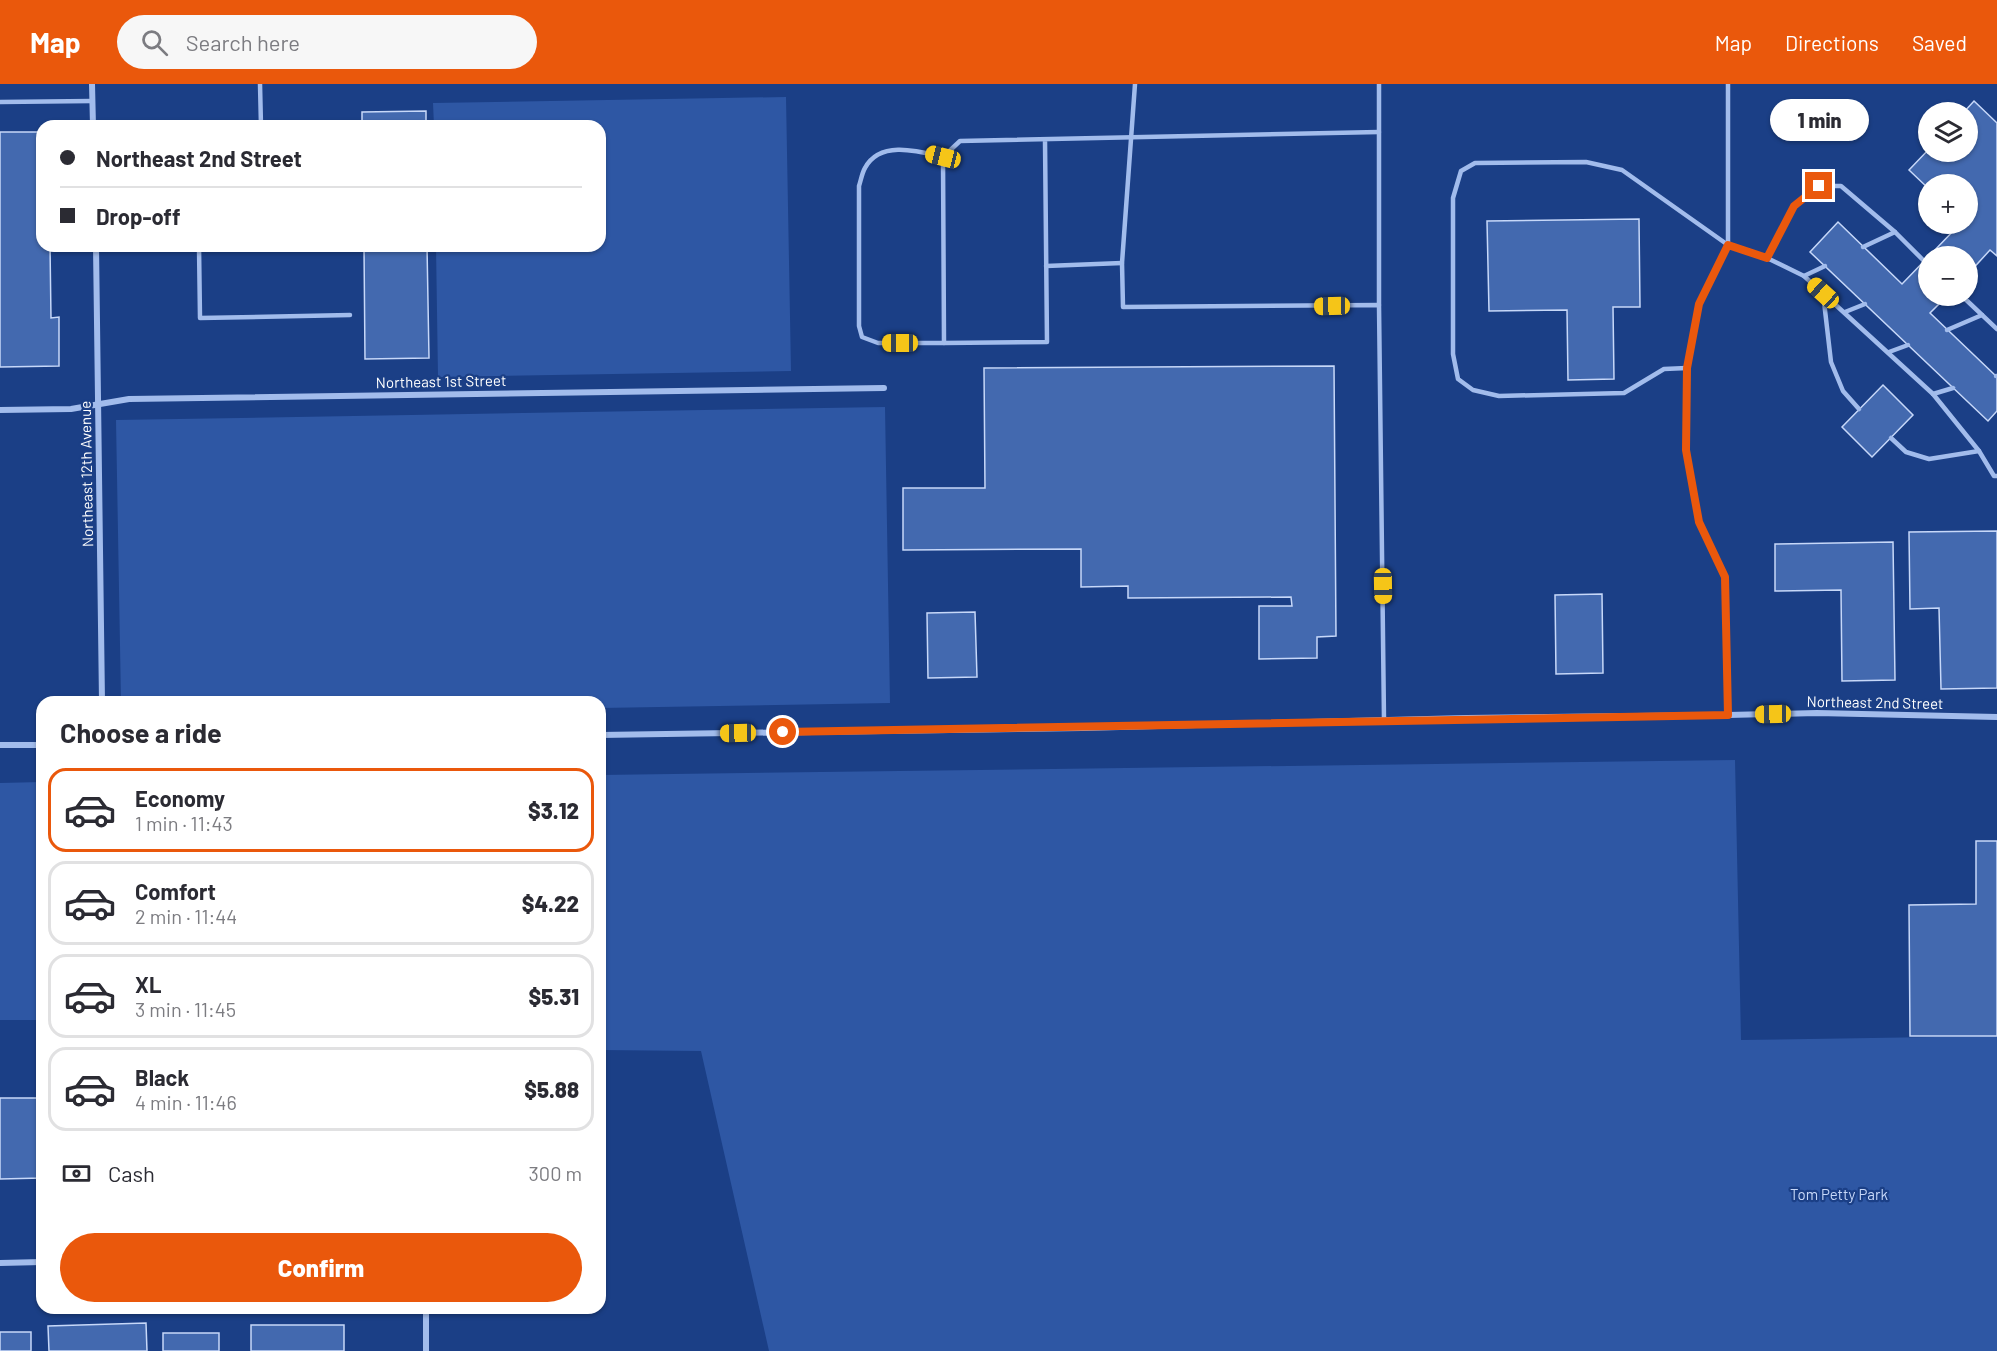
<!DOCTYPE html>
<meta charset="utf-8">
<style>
body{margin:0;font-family:Barlow,sans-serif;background:#f7f7f7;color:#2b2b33;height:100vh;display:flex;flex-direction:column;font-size:22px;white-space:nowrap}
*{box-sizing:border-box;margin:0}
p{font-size:20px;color:#7c7c81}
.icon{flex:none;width:33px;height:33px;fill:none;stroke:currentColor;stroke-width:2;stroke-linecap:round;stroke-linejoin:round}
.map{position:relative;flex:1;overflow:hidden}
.side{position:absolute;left:36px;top:612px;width:570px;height:618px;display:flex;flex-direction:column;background:#fff;border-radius:18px;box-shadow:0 2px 4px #0004}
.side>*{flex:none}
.top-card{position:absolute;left:36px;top:36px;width:570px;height:132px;border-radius:18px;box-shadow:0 2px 4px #0004;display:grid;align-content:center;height:132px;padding:0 24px;background:#fff}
.buttons{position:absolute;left:1918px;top:18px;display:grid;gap:12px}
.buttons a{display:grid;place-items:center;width:60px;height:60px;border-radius:50%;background:#fff;box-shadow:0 2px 4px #0004;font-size:30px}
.end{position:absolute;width:27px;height:27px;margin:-14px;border:8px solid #ea580c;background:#fff;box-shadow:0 0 0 3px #fff}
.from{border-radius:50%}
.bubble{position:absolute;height:42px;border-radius:21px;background:#fff;box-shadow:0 2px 4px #0004;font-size:20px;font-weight:800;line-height:42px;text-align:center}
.car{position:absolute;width:18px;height:36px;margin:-18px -9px;border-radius:8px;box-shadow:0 0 4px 2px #0007;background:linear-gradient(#f5c518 24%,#345 0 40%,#f5c518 0 76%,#345 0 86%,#f5c518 0)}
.top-card b{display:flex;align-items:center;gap:21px;height:57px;font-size:22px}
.top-card b+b{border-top:2px solid #e1e1e2}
.top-card i{width:15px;height:15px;background:#2b2b33}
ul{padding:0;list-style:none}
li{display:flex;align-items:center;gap:18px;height:84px;margin:0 12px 9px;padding:0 12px;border:3px solid #e1e1e2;border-radius:18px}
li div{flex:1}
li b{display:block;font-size:22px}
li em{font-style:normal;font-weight:800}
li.selected{border-color:#ea580c}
li>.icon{width:54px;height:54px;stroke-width:1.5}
h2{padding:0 24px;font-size:27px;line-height:72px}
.pay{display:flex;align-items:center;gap:15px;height:66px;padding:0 24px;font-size:22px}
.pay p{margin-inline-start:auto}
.button{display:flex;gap:12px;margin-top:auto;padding:12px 24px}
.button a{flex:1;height:69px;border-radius:36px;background:#ea580c;color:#fff;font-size:24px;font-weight:800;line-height:69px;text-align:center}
header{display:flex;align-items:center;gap:36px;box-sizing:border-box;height:84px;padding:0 30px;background:#ea580c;color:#fff}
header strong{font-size:28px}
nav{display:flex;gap:33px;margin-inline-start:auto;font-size:21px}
.search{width:420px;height:54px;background:#f7f7f7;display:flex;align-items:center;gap:15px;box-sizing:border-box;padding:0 21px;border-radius:33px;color:#7c7c81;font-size:22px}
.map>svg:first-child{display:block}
</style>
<header>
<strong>Map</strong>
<div class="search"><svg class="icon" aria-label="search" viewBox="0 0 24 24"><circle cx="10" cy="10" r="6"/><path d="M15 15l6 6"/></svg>Search here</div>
<nav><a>Map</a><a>Directions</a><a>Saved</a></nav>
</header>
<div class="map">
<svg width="1997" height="1267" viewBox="0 0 1997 1267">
<rect width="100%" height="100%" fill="#1b3f86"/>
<g fill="#2e57a4">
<path d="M786,13l5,274 -353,6 -2,-131h164v-120h-166l-1,-23z"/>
<path d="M885,323l5,296 -290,5v-6h-479l-5,-282z"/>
<path d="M1735,676l6,280 256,-4v315h-1228l-68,-300 -101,-1v-275z"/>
<path d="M42,698v238h-42v-237z"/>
</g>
<g fill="#4369af" stroke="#c7d8f9" stroke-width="1.5">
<path d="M1974,17l23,22v133l-7,-6 -22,24v-18h-39v40h18l-17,17 67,64v34l-9,10 -178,-169 28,-30 64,62 58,-60h8v-40h-39v5l-20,-19 20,-21v3h39v-40h-4z"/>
<path d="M426,27v15h-64v-14z"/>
<path d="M0,48h42v114h8l1,72 8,-1v49l-59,1z"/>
<path d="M1639,135l1,88h-27l1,72 -46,1 -1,-70 -78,1 -2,-90z"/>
<path d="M268,162h159l2,112 -64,1 -1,-112 -95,1z"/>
<path d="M1334,282l2,270 -19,1v21l-58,1v-53h33l-1,-9 -163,1v-12l-47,1v-38l-178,1v-62h82l-1,-120z"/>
<path d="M1883,301l30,30 -41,42 -30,-30z"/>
<path d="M1997,447v157l-56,1 -2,-81 -29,1 -1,-77z"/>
<path d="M1893,458l2,138 -53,1 -1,-91 -66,1v-47z"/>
<path d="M1602,510l1,79 -47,1 -1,-79z"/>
<path d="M975,528l2,65 -49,1 -1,-65z"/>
<path d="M1976,757h21v195h-87l-1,-131 67,-1z"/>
<path d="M0,1014h42v80l-42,1z"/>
<path d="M146,1239l1,28h-98l-1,-25z"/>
<rect x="251" y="1241" width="93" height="26"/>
<rect x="0" y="1248" width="31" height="19"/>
<rect x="163" y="1249" width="56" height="18"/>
</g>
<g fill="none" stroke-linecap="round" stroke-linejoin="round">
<g stroke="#a2bcec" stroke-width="4.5">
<path d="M260,0l1,42"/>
<path d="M1135,0l-13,179 1,44 256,-2 5,415"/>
<path d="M1728,0v161l-29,59 -12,64 -1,82 13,72 26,55 3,138"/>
<path d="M0,18l92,-1"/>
<path d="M1045,56l2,202 -103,1 -1,-186 17,-16 419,-9"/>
<path d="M943,73c-25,-6 -63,-17 -78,11 -3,5 -4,12 -6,18v140l3,11 16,6h66"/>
<path d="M199,162l1,72 150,-3"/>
<path d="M1863,163l32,-15"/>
<path d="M1767,174l27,-52 25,-20h22l54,46 29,29"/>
<path d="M1046,182l76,-3"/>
<path d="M1804,192l21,-10"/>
<path d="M1823,209l8,69 12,29 16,18"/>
<path d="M1962,212l35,33"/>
<path d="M1379,221v-221"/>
<path d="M1845,228l20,-8"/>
<path d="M1947,246l35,-15"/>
<path d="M1889,268l19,-7"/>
<path d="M1687,284l-23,1 -40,24 -125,3 -26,-6 -15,-11 -5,-25v-156l8,-27 14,-8 111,-1 36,8 106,75 39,13 37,18 129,118 46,57 15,25h3"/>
<path d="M1996,292h1"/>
<path d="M1933,310l20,-6"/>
<path d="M1891,354l15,14 23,7 50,-8"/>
</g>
<g stroke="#a2bcec" stroke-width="6">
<path d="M92,0l1,42"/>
<path d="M96,162l6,456"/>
<path d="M0,326l71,-1 58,-10 755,-11"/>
<path d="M600,651l482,-7 385,-10 261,-3 89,-2 180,4"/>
<path d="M0,661h42"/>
<path d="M0,1179l42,-1"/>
<path d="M426,1224v43"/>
</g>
</g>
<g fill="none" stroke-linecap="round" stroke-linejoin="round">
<path stroke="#ea580c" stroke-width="8" d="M783,648l945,-17 -3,-138 -26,-55 -13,-72 1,-82 12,-64 29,-59 39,13 27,-52 25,-20"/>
</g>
<g text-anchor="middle" stroke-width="4.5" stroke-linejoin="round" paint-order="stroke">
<g font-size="15" fill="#fff" stroke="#1b3f86">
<text transform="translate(441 298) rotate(-1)" y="5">Northeast 1st Street</text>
<text transform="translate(87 390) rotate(-91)" y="5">Northeast 12th Avenue</text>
<text transform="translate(1875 619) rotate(1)" y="5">Northeast 2nd Street</text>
</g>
<g font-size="15" fill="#c7d8f9" stroke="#1b3f86">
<text x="1839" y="1116">Tom Petty Park</text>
</g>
</g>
</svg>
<div class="buttons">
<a><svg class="icon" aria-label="layers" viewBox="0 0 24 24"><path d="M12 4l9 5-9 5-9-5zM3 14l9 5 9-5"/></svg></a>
<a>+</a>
<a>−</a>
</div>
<i class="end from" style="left:783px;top:648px"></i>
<i class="end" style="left:1819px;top:102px"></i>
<div class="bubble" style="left:1770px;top:15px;width:99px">1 min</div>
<i class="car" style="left:943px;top:73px;rotate:284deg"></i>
<i class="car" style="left:1823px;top:209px;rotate:312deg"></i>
<i class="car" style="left:1332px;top:222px;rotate:269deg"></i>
<i class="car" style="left:900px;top:259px;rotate:270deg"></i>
<i class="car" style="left:1383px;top:502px;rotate:179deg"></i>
<i class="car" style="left:1773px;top:630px;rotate:269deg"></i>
<i class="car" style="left:738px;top:649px;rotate:269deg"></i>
<div class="top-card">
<b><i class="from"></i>Northeast 2nd Street</b>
<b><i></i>Drop-off</b>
</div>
<section class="side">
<h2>Choose a ride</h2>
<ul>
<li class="selected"><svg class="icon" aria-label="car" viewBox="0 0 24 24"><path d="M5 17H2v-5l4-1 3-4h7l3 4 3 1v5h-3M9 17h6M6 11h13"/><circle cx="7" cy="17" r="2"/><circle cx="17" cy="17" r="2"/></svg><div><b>Economy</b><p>1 min · 11:43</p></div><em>$3.12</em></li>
<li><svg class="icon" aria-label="car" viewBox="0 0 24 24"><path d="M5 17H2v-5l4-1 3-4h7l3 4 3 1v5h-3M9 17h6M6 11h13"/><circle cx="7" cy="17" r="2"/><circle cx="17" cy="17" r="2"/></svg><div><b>Comfort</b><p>2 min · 11:44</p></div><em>$4.22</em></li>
<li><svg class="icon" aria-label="car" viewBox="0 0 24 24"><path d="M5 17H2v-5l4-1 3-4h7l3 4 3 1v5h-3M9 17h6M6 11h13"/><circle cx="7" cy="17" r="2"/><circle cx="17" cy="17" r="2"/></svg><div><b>XL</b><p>3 min · 11:45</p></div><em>$5.31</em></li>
<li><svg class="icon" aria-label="car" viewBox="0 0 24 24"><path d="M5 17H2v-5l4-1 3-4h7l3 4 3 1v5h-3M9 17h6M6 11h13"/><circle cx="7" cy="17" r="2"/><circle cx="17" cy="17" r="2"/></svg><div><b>Black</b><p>4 min · 11:46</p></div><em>$5.88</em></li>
</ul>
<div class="pay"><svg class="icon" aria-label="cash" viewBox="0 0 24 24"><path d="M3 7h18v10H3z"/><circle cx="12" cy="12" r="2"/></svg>Cash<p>300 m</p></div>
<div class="button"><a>Confirm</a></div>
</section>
</div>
